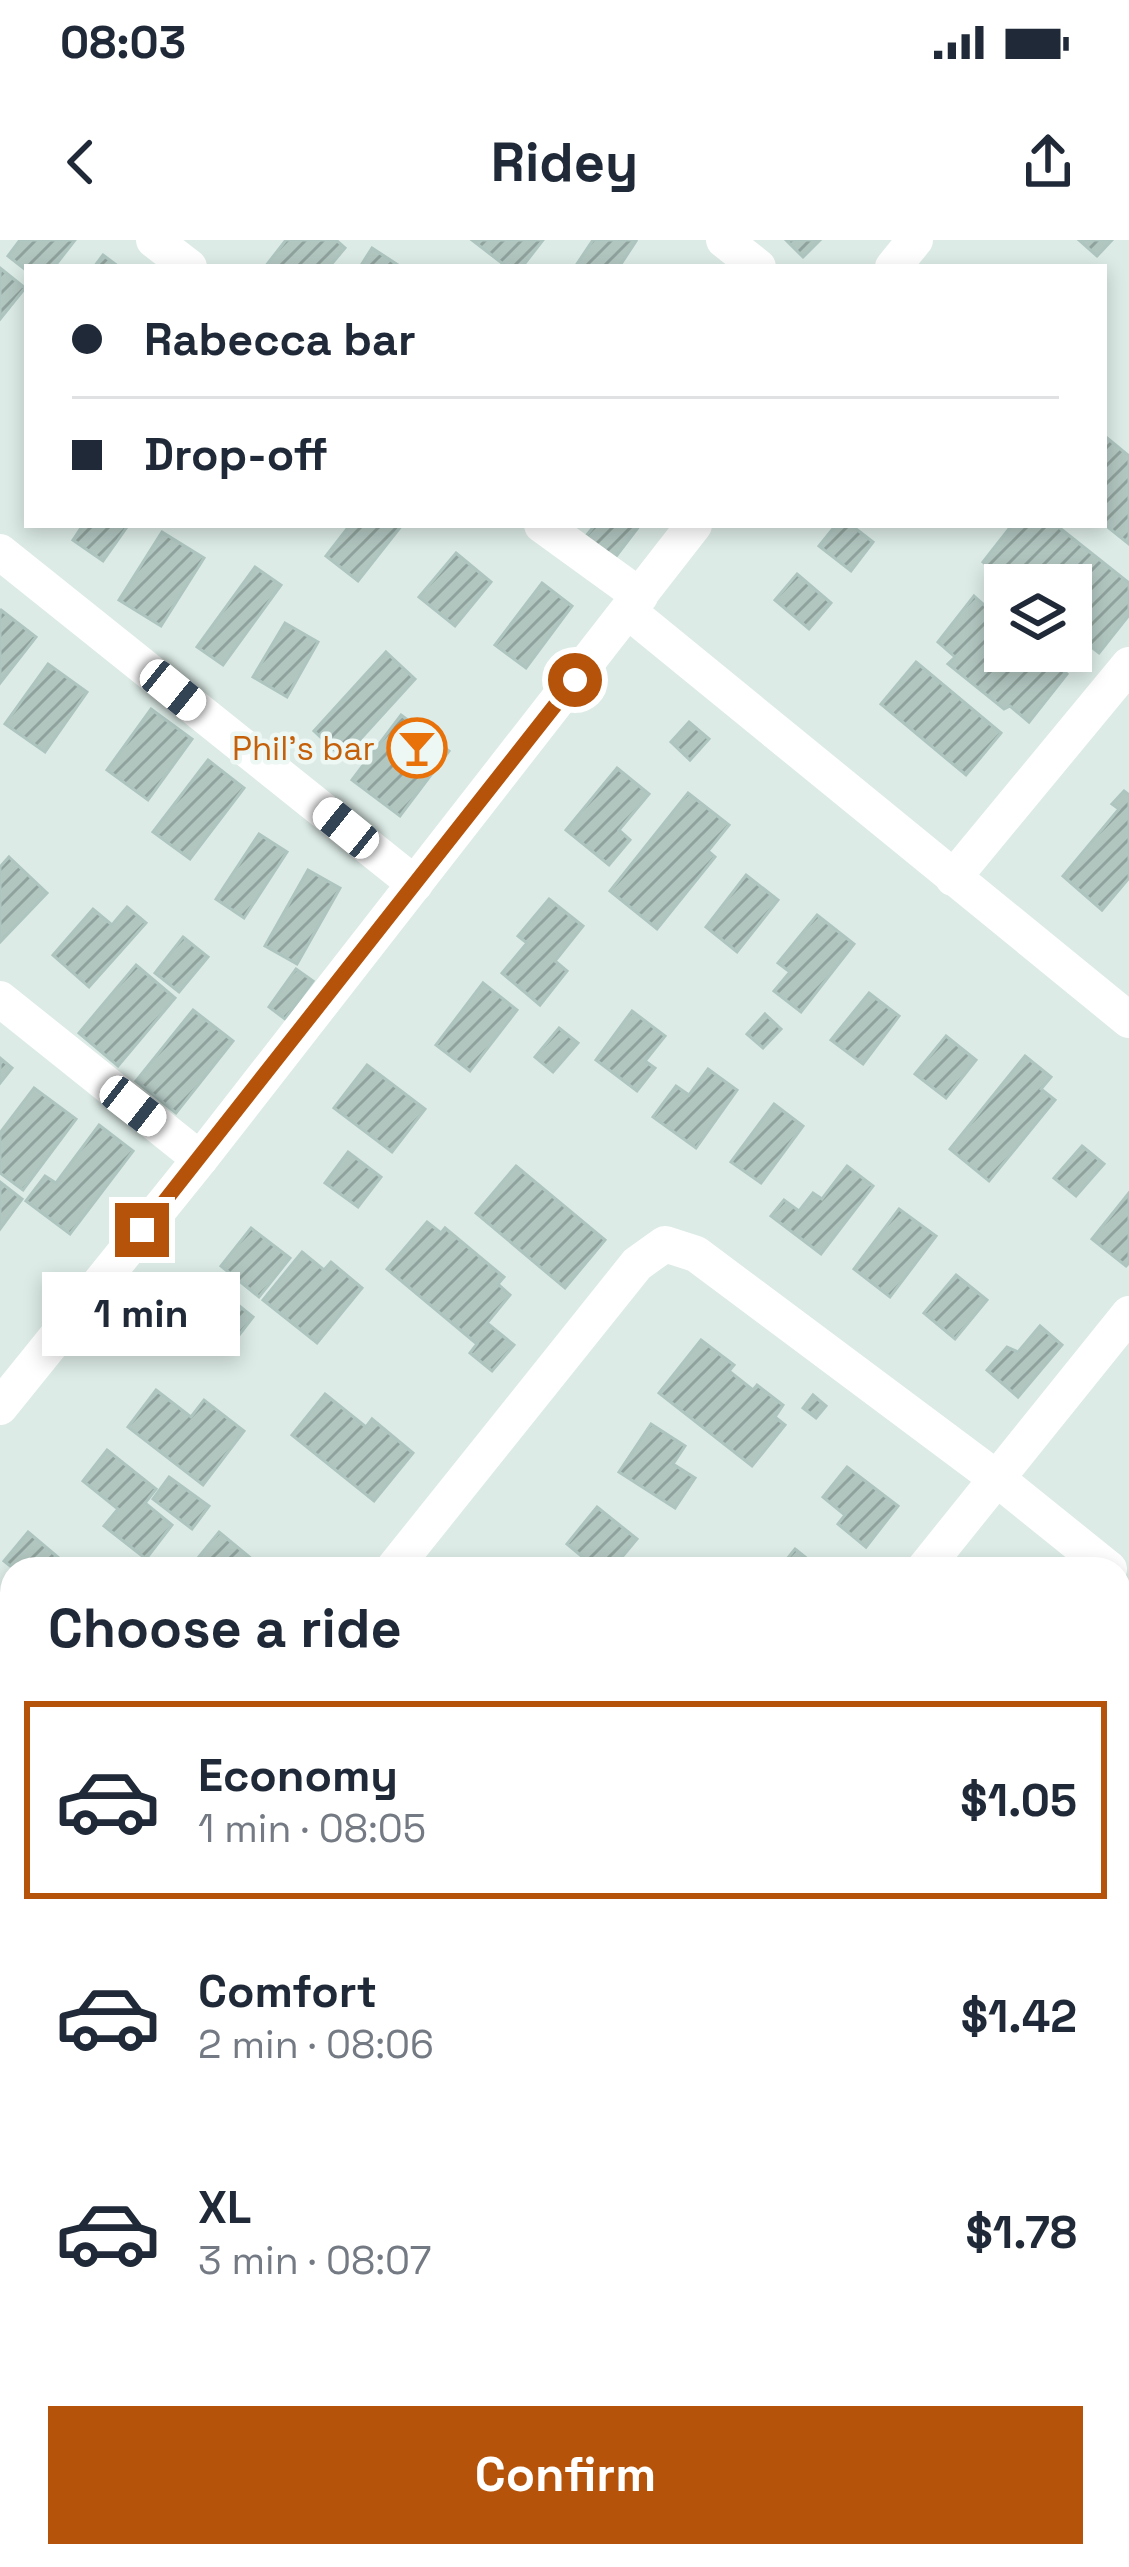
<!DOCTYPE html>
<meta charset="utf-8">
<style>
body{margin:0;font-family:"Space Grotesk",sans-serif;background:#f2f2f3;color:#1f2937;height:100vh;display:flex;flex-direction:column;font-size:45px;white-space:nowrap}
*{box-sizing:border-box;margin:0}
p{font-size:39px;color:#747a83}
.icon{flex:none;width:66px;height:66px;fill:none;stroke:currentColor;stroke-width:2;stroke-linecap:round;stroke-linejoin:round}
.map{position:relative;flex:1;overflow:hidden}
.drawer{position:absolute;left:0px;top:1317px;width:1131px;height:1011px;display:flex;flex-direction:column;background:#fff;border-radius:36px 36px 0 0;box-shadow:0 6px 18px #0003}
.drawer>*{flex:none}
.banner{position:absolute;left:24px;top:24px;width:1083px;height:264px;border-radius:0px;box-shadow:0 6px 18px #0003;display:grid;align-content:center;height:264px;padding:0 48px;background:#fff}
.tools{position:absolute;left:984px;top:324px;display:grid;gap:24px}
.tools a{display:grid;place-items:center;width:108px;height:108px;border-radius:0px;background:#fff;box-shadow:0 6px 18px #0003;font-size:60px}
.end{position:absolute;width:54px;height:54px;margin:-27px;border:15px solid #b45309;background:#fff;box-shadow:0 0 0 6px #fff}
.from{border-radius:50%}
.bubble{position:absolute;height:84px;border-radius:0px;background:#fff;box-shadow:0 6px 18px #0003;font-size:39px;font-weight:700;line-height:84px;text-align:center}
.car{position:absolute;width:36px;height:72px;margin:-36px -18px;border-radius:15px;box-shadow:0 0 9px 3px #0007;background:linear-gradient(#fff 24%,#345 0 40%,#fff 0 76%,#345 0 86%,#fff 0)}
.banner b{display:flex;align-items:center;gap:42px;height:114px;font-size:45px}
.banner b+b{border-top:3px solid #e0e1e3}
.banner i{width:30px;height:30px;background:#1f2937}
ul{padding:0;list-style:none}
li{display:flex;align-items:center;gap:36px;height:198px;margin:0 24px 18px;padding:0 24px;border:6px solid transparent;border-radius:0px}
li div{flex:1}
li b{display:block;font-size:45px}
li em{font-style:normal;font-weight:700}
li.active{border-color:#b45309}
li>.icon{width:108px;height:108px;stroke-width:1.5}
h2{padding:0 48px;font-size:54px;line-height:144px}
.button{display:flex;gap:24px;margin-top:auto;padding:24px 48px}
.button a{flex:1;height:138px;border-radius:0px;background:#b45309;color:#fff;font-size:48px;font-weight:700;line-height:138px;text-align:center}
.status{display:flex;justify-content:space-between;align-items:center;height:84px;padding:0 60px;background:#fff;direction:ltr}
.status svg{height:33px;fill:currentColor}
header{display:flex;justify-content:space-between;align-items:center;height:156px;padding:0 48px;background:#fff;font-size:54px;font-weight:700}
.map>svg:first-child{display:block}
</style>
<div class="status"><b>08:03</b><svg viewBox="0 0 49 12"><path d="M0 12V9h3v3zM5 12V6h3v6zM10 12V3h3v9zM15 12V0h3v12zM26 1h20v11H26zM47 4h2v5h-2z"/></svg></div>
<header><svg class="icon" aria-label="back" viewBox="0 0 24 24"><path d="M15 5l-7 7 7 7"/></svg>Ridey<svg class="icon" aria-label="share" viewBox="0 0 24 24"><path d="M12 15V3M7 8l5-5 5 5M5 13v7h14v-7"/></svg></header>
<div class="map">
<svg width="1129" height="2327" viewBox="0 0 1129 2327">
<defs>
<pattern id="building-hatch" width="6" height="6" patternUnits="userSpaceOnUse" patternTransform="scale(3)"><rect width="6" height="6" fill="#b2c6c0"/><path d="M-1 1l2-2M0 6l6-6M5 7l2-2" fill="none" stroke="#90a29d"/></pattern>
</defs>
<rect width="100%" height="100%" fill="#dcebe6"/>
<g fill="url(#building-hatch)" stroke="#aec5bf" stroke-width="3">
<path d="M20,0h55l-21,27h-27v4l-19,-15z"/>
<path d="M286,0h50l9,8 -16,19h-64z"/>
<path d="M472,0h71l-21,27h-15z"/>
<path d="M593,0h41l2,1 -17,26h-44z"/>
<path d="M786,0h34l-17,17z"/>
<path d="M1079,0h33l-15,16z"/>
<path d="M372,8l29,19h-41z"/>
<path d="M103,15l16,12h-25z"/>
<path d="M0,28l25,20 -25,31z"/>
<path d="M1107,198l22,18v88l-25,-20v-82z"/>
<path d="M83,285h41l3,2 -24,34 -30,-21z"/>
<path d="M350,285h52l-44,56 -32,-25z"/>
<path d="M595,285h45l-29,38 -29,-22z"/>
<path d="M836,285h15l22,17 -22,29 -32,-25z"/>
<path d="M1012,285h44l73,58v32l-30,38 -28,-22v-46h-59l-29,-23z"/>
<path d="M162,292l42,26 -43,68 -42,-26z"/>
<path d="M456,313l35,29 -36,44 -36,-29z"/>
<path d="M255,327l26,18 -58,80 -26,-18z"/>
<path d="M797,334l34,29 -22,26 -34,-29z"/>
<path d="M542,343l30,23 -46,62 -31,-23z"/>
<path d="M974,356l17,15 6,-8 8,7v41l53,2 -6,8 15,13 -38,48 -19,-16 -6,3 -56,-45 7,-7 -17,-15z"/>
<path d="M1,370l35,27 -36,46v-72z"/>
<path d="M285,383l33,19 -31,55 -34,-20z"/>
<path d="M386,412l29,27 -72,79 -29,-27z"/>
<path d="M916,422l85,71 -35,42 -85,-71z"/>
<path d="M48,424l39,28 -42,60 -40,-28z"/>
<path d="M151,469l41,30 -44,61 -41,-30z"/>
<path d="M401,475l48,36 -49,65 -48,-36z"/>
<path d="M689,482l20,17 -19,21 -19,-18z"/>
<path d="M208,520l36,28 -54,71 -37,-27z"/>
<path d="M617,528l32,26 -30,36 11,10 -21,25 -43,-35z"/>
<path d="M1124,551l5,4v83l-27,32 -39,-34 56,-67 -7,-5z"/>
<path d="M688,553l41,32 -21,26 7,6 -58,72 -47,-38z"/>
<path d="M259,594l28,18 -43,66 -28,-19z"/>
<path d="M9,617l38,36 -47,49v-75z"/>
<path d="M308,630l32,18 -43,76 -32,-18z"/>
<path d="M746,635l32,25 -41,52 -31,-25z"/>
<path d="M549,659l34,27 -28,35 12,10 -27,34 -38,-32 25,-30 -9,-7z"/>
<path d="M127,667l19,16 -57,64 -36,-32 40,-46 19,16z"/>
<path d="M817,675l37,29 -53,68 -27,-21 16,-19 -12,-9z"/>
<path d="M183,697l25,20 -29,35 -24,-19z"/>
<path d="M136,725l39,33 -57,68 -39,-33z"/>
<path d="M296,729l17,12 -28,38 -16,-12z"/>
<path d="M483,743l34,27 -47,61 -34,-26z"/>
<path d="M869,753l30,23 -36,48 -32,-24z"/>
<path d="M193,770l40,31 -57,72 -40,-32z"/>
<path d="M632,771l33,25 -20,25 10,7 -18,23 -41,-31z"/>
<path d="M765,774l16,15 -18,19 -16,-14z"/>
<path d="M559,788l19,15 -25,29 -18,-15z"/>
<path d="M946,796l30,24 -30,38 -31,-24z"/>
<path d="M1025,816l26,21 -10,12 14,11 -66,81 -39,-32z"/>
<path d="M0,818l12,10 -12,15z"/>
<path d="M367,825l58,44 -33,43 -58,-44z"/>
<path d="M708,829l29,21 -41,58 -43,-31 23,-31 13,9z"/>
<path d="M34,848l42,31 -53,71 -23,-17v-40z"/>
<path d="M774,864l29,22 -42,57 -30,-21z"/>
<path d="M99,885l34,26 -63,83 -44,-33 19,-25 11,7z"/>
<path d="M1082,906l22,18 -28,32 -22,-18z"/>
<path d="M348,912l33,25 -23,30 -33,-24z"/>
<path d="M516,926l89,74 -40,48 -89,-75z"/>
<path d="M847,926l26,20 -52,68 -50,-38 13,-16 15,11 14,-18 9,6z"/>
<path d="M0,942l22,17 -22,30z"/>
<path d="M1129,953v70l-3,3 -34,-27z"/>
<path d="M899,969l37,27 -46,61 -36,-28z"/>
<path d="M427,982l14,11 4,-5 59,49 -6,7 12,11 -23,28 27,22 -22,26 -22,-18 7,-9 -90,-75z"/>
<path d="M251,988l39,30 -31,39 -38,-31z"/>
<path d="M302,1012l22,18 7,-8 31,26 -45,55 -54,-43z"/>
<path d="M956,1035l31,25 -32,39 -31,-26z"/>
<path d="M222,1052l31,25 -28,36 -31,-25z"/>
<path d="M1040,1086l22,19 -44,52 -31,-27 20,-23 11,5z"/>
<path d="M701,1100l33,25 -5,6 24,19 4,-5 26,20 -8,12 10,8 -33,41 -93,-73z"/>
<path d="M156,1150l35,27 13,-17 40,31 -41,54 -75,-58z"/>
<path d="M325,1154l41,33 6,-8 41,34 -39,48 -82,-66z"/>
<path d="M813,1155l13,11 -10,12 -13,-10z"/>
<path d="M651,1184l34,22 -12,18 22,14 -20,30 -56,-36z"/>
<path d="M107,1210l49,39 -11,14 27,22 -26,34 -42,-33 14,-17 -35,-28z"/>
<path d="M847,1227l51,39 -32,41 -28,-23 7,-9 -22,-18z"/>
<path d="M169,1237l40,29 -17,23 -39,-30z"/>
<path d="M597,1267l40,32 -25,30h-15l-30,-25z"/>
<path d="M28,1292l32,27 -8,10h-38l-10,-8z"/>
<path d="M219,1292l45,37h-75z"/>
<path d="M795,1309l25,20h-41z"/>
<path d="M0,1355l12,10v64l-4,4 -8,-7z"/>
<path d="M12,1544v55l-2,3 -10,-8v-19l3,-4 -3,-3v-9z"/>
<path d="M1119,1557l10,8v70l-10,13z"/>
<path d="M0,1668l12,9v63l-12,-9z"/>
<path d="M1119,1983l10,7v22l-10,15z"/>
<path d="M0,2034l12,8v42l-6,9 -6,-4z"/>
<path d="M12,2262v54h50l-9,11h-30l-23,-20v-31z"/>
<path d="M297,2316h50l15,10 -72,1z"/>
<path d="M508,2316h18l15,11h-41z"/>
<path d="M1064,2316h11l11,11h-33z"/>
</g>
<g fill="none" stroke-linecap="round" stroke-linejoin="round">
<g stroke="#fff" stroke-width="36">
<path d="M154,0l35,27"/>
<path d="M724,0l34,27"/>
<path d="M542,285l98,71"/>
<path d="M0,312l415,332"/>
<path d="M628,371l501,409"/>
<path d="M953,638l176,-213"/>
<path d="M0,759l200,160"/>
<path d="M393,1329l244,-305 28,-20 31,10 300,224 113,91"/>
<path d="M924,1329l205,-255"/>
<path d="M0,1621l12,11"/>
<path d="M1119,1764l10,-13"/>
<path d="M0,1819l12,-15"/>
<path d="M897,2316l14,11"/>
<path d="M133,2327l9,-11"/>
<path d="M675,2327l10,-11"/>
</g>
<g stroke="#fff" stroke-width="36">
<path d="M893,27l22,-27"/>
<path d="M0,1167l200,-248 494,-634"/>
</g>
</g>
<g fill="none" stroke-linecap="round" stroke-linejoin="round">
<path stroke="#b45309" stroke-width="15" d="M142,990l433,-550"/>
</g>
<defs>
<symbol id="bar-ring" viewBox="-11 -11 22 22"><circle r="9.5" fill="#edf7f4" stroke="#e8710a" stroke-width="1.5"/><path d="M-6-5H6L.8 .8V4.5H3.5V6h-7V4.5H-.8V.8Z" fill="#e8710a"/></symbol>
</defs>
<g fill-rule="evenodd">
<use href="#bar-ring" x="384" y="475" width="66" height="66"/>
</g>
<g text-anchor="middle" stroke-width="9" stroke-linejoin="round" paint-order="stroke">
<g font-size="33" fill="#c56008" stroke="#edf7f4" text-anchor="end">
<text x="375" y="520">Phil's bar</text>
</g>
</g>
</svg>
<div class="tools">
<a><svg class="icon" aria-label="layers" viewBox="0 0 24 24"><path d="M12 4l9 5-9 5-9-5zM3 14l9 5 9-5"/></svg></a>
</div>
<i class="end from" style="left:575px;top:440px"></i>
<i class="end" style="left:142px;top:990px"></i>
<div class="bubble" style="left:42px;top:1032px;width:198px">1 min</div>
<i class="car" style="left:173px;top:450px;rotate:129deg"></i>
<i class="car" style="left:346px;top:588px;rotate:309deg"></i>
<i class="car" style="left:133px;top:866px;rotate:128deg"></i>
<div class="banner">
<b><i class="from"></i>Rabecca bar</b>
<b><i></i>Drop-off</b>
</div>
<section class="drawer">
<h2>Choose a ride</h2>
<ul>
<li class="active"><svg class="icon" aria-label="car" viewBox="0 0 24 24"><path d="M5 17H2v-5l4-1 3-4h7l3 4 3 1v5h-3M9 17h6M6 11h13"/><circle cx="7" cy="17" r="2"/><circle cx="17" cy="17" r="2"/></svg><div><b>Economy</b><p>1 min · 08:05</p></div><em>$1.05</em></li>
<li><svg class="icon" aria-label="car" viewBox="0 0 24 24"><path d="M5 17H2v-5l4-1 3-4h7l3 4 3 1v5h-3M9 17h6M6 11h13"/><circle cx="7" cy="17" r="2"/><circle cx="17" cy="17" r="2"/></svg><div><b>Comfort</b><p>2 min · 08:06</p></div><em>$1.42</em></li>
<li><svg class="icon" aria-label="car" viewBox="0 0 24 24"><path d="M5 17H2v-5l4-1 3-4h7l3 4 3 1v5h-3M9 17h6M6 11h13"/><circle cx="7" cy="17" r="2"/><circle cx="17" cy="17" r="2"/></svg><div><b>XL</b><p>3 min · 08:07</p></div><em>$1.78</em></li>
</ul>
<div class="button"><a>Confirm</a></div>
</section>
</div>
